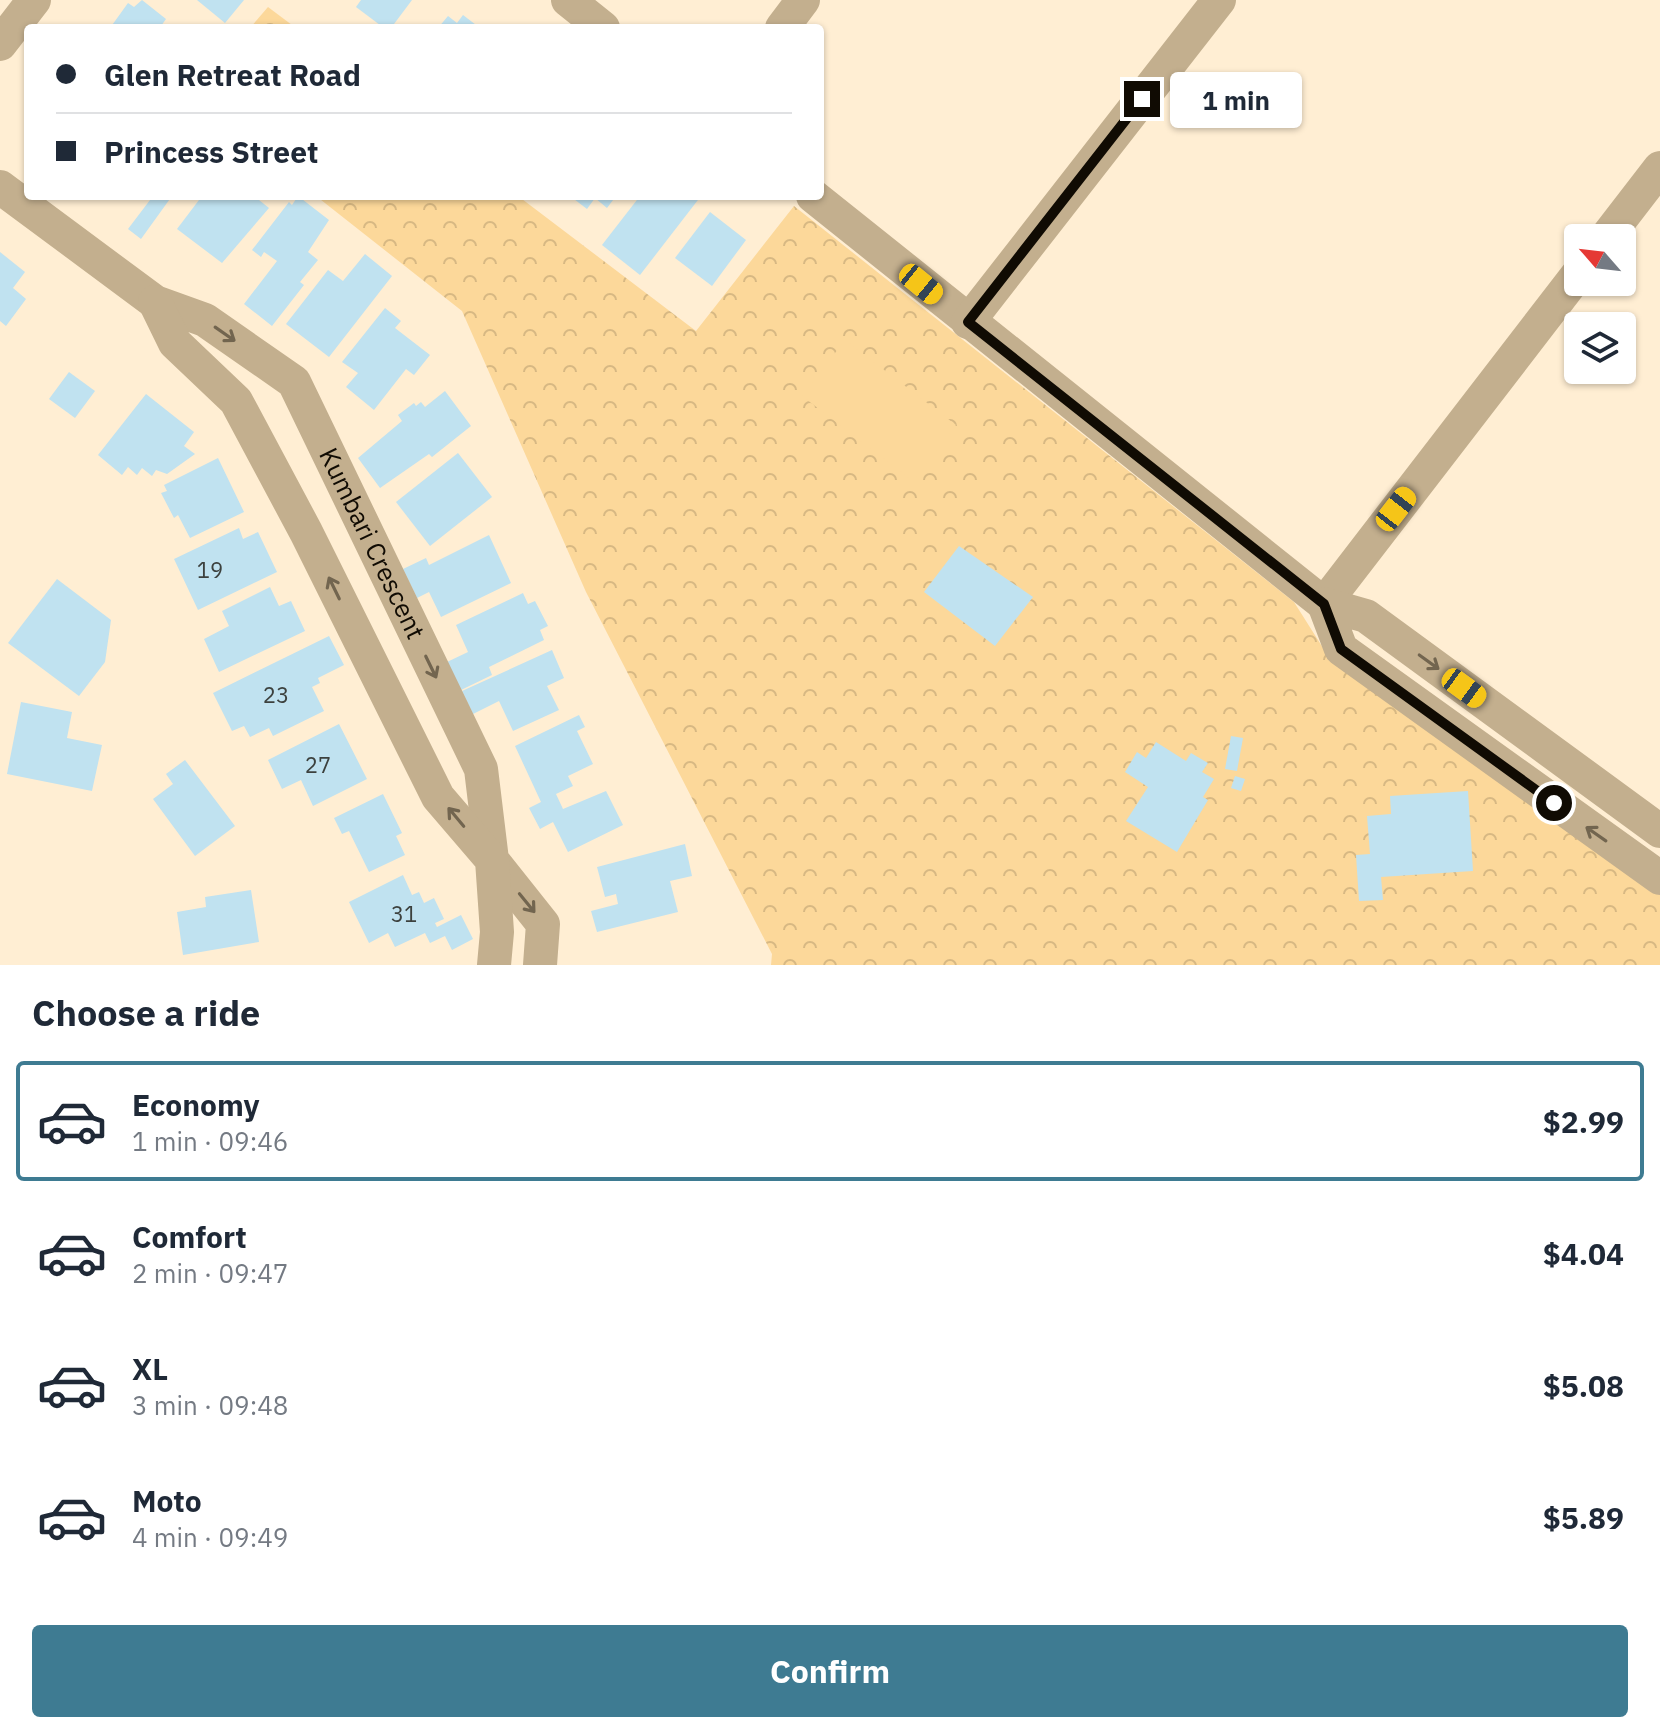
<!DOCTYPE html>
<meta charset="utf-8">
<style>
body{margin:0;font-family:"IBM Plex Sans",sans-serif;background:#f6f6f7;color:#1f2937;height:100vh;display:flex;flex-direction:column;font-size:30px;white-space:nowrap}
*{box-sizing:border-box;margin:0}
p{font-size:26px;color:#747a83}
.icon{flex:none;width:44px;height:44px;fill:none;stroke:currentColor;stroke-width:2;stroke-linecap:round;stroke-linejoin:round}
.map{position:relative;height:965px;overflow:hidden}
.panel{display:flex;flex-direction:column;background:#fff;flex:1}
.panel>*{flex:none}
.banner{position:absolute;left:24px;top:24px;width:800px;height:176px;border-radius:8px;box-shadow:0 2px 6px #0004;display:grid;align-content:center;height:176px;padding:0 32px;background:#fff}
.needle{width:52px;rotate:298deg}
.tools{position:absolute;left:1564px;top:224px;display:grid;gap:16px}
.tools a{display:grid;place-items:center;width:72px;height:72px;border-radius:8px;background:#fff;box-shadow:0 2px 6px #0004;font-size:40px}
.end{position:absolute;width:36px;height:36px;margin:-18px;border:10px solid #100b03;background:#fff;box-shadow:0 0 0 4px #fff}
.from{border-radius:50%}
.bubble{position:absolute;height:56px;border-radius:8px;background:#fff;box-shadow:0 2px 6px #0004;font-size:26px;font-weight:800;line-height:56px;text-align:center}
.car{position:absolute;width:24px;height:48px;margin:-24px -12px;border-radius:10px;box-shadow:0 0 6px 2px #0007;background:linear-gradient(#f5c518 24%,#345 0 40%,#f5c518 0 76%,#345 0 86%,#f5c518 0)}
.banner b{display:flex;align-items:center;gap:28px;height:76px;font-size:30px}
.banner b+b{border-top:2px solid #e0e1e3}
.banner i{width:20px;height:20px;background:#1f2937}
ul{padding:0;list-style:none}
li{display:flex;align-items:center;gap:24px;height:120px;margin:0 16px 12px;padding:0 16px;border:4px solid transparent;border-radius:8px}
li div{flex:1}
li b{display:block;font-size:30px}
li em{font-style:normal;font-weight:800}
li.current{border-color:#3e7b92}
li>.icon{width:72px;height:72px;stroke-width:1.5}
h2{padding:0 32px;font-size:36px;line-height:96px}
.action{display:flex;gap:16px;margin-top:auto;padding:16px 32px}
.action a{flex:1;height:92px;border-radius:8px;background:#3e7b92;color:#fff;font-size:32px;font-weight:800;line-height:92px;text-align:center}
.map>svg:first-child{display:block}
</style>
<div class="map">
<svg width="1660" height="965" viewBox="0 0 1660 965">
<defs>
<pattern id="forest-crowns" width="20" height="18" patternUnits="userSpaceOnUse" patternTransform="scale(2)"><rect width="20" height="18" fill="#fcd89a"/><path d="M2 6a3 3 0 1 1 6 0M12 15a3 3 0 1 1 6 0" fill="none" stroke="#d7b883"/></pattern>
</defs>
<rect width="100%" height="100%" fill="#ffeed3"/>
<g fill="url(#forest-crowns)">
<path d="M268,7l28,21h-46z"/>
<path d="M316,196h202l178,135 98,-125 500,396 36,57 330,232v74h-889l1,-11 -186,-362 -124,-281z"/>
</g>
<path fill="#fcd89a" d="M845,340l111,85 -43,56 -111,-85z"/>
<g fill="#c0e2f0">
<path d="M142,0l24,19 -5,7 3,2h-54l18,-25 6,4z"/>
<path d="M197,0h47l-19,23z"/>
<path d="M361,0h51l-21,28h-7l-28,-21z"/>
<path d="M463,15l17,13h-42l10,-12 9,7z"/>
<path d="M145,196h27l-31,43 -13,-10 22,-29z"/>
<path d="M202,196h52l15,12 -47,55 -45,-34z"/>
<path d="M298,196l31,24 -21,32 10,8 -18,22 4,3 -32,41 -28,-22 33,-43 -13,-9 -3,5 -9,-7 37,-48 3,3z"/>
<path d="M570,196h46l-9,12 -12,-10 -8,11z"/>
<path d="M640,196h61l-61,79 -38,-30z"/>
<path d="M710,212l36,28 -34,46 -37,-28z"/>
<path d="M0,252l25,20 -12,16 13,11 -20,27 -6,-5z"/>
<path d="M365,254l27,22 -63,81 -43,-33 42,-54 15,11z"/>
<path d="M385,308l16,13 -6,7 35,27 -16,20 -8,-6 -32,41 -28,-23 12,-14 -16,-11z"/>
<path d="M69,372l26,19 -20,27 -26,-19z"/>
<path d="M445,391l26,35 -39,31 -3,-3 -49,34 -22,-30 44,-37 -4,-6 16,-12 2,3 5,-4 4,5z"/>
<path d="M146,394l48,38 -10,14 11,8 -28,20 -11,-4 -4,6 -10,-8 -5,7 -9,-8 -6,8 -24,-20z"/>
<path d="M458,453l34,44 -62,49 -34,-44z"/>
<path d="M218,458l26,54 -54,26 -12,-23 -4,3 -13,-25 6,-2 -3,-6z"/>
<path d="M239,528l4,11 15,-7 19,40 -79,38 -24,-51z"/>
<path d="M489,535l22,48 -70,34 -12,-25 -12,6 -14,-29 23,-11 3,7z"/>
<path d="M959,546l74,51 -38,49 -71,-54z"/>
<path d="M57,579l54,41 -6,42 -26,34 -71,-53z"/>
<path d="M270,587l9,19 12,-5 14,30 -86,41 -15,-33 25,-13 -7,-15z"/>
<path d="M523,593l5,11 7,-3 13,25 -8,4 4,10 -55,27 3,8 -31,15 -14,-28 21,-10 -12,-27z"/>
<path d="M329,636l15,29 -26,13 2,5 -8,4 12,24 -51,25 -4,-8 -19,9 -6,-11 -12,5 -19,-38z"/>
<path d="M552,650l12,28 -17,8 12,24 -46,21 -14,-30 -26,13 -11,-23z"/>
<path d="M21,702l51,10 -5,26 35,7 -10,46 -85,-17z"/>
<path d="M579,715l6,12 -8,4 16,33 -25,12 5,10 -17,8 7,15 43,-18 17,34 -55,27 -15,-30 -13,7 -11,-21 12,-6 -26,-56z"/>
<path d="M339,724l28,55 -54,27 -12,-26 -19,9 -14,-29z"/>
<path d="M1231,736l12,2 -6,33 -12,-2z"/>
<path d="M1156,742l30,19 5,-8 17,10 -6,9 12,7 -11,18 5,3 -31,52 -51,-31 22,-34 -23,-15 12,-20 9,6z"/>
<path d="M185,760l50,66 -40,30 -42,-57 20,-15 -7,-10z"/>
<path d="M1235,776l10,3 -4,12 -10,-3z"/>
<path d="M1468,791l5,80 -92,6 2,23 -24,1 -3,-46 14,-1 -3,-38 24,-2 -1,-18z"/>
<path d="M383,794l19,39 -6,3 9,19 -36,17 -20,-41 -7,3 -8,-16z"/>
<path d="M685,844l7,32 -22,5 8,31 -81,20 -6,-21 27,-7 -2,-10 -11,3 -8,-30z"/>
<path d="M403,875l9,20 7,-3 5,11 10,-5 10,21 -9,4 2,4 24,-12 12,24 -21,11 -7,-14 -15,7 -5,-10 -30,14 -7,-14 -19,10 -20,-41z"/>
<path d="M251,890l8,52 -76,13 -6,-43 29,-5 -1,-10z"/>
</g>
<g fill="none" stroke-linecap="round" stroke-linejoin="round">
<g stroke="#c3af8e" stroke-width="34">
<path d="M568,0l35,28"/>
<path d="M782,28l21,-28"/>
<path d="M0,44l34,-44"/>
<path id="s1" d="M0,187l155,115 50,18 89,62 187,387 11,91 51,64 -3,41"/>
<path d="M813,196l511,408 254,-330"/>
<path d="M1606,238l54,-70"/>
<path d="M155,302l20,41 61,58 70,131 132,265 54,63 5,72 -3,33"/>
<path d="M968,322l251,-322"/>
<path d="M1660,831l-294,-215 -42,-12 17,45 319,229"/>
</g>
</g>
<defs><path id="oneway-shaft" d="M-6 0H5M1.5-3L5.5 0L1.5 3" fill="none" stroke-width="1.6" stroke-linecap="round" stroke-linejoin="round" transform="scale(2)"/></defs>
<g stroke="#72654f">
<use href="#oneway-shaft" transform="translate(225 334) rotate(35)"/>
<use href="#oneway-shaft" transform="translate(334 588) rotate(-116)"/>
<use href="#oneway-shaft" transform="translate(1429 662) rotate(36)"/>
<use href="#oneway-shaft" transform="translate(431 667) rotate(64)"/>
<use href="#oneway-shaft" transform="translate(456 817) rotate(-130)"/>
<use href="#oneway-shaft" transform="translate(1596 834) rotate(-145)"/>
<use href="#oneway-shaft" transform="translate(527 903) rotate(51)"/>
</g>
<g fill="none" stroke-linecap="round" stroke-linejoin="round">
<path stroke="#100b03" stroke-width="10" d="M1142,99l-174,223 356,282 17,45 213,154"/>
</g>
<g text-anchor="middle" stroke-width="6" stroke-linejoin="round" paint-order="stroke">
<g font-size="22" fill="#3c413e">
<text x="210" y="578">19</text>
<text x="276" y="703">23</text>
<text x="318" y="773">27</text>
<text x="404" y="922">31</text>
</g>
<g font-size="26" fill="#100b03" stroke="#fff">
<text dy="9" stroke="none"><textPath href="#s1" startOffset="534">Kumbari Crescent</textPath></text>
</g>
</g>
</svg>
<div class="tools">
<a><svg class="needle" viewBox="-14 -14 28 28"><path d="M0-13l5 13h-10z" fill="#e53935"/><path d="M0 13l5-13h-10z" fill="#747a83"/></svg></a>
<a><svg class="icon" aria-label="layers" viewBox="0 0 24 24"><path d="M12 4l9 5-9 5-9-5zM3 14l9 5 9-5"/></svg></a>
</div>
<i class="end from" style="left:1554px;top:803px"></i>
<i class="end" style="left:1142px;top:99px"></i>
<div class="bubble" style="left:1170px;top:72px;width:132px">1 min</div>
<i class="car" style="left:921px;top:284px;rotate:129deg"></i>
<i class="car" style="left:1396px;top:509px;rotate:38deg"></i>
<i class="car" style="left:1464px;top:688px;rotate:126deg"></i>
<div class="banner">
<b><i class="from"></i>Glen Retreat Road</b>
<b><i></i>Princess Street</b>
</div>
</div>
<section class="panel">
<h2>Choose a ride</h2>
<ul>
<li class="current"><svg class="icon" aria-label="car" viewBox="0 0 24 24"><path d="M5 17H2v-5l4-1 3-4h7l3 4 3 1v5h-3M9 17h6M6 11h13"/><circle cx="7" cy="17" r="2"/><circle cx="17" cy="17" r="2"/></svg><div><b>Economy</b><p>1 min · 09:46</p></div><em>$2.99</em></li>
<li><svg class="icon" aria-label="car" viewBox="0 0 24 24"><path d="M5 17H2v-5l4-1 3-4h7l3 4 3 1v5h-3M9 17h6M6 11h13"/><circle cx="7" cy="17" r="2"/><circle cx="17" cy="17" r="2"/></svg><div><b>Comfort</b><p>2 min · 09:47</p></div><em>$4.04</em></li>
<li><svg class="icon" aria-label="car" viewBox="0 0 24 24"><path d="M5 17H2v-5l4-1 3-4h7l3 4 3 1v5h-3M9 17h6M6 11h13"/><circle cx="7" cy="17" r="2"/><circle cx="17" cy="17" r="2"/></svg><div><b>XL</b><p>3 min · 09:48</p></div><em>$5.08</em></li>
<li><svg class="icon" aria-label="car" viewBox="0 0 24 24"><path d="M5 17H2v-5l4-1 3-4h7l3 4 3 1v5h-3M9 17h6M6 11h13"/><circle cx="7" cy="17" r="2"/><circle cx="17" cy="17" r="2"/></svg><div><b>Moto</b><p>4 min · 09:49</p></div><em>$5.89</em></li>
</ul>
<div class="action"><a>Confirm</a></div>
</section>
